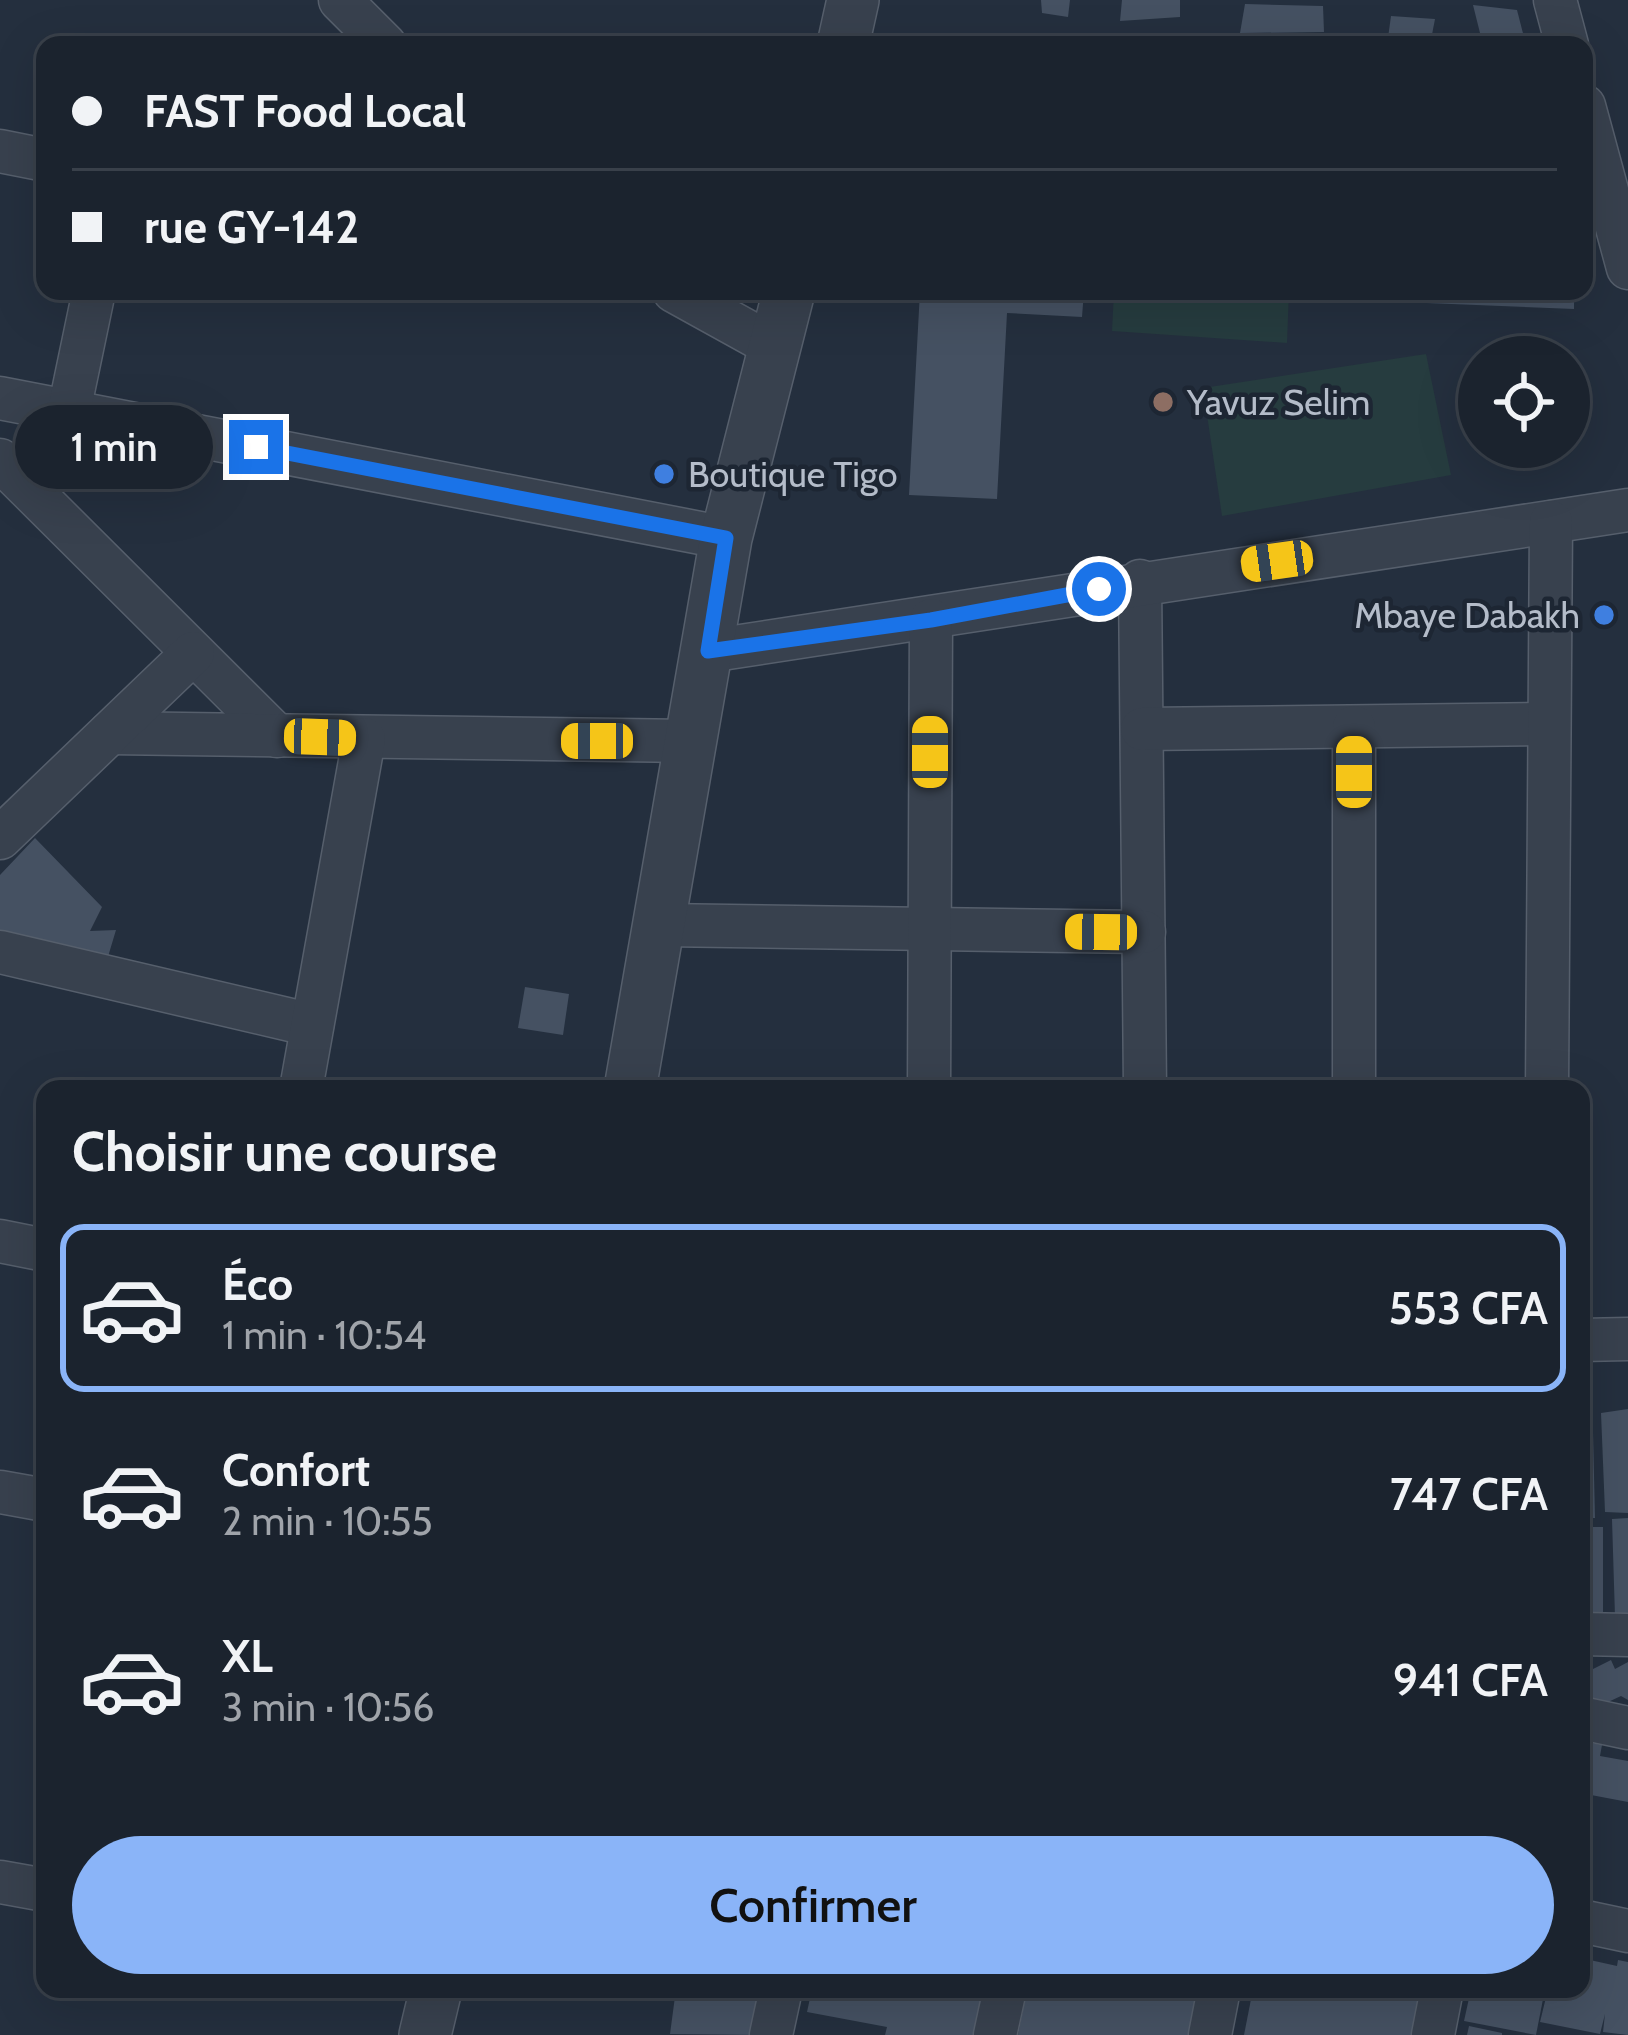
<!DOCTYPE html>
<html lang="fr">
<meta charset="utf-8">
<style>
body{margin:0;font-family:Cabin,sans-serif;background:#242b36;color:#f1f3f6;height:100vh;display:flex;flex-direction:column;font-size:45px;white-space:nowrap}
*{box-sizing:border-box;margin:0}
p{font-size:39px;color:#a0a4aa}
.icon{flex:none;width:66px;height:66px;fill:none;stroke:currentColor;stroke-width:2;stroke-linecap:round;stroke-linejoin:round}
.map{position:relative;flex:1;overflow:hidden}
.sheet{position:absolute;left:36px;top:1080px;width:1554px;height:918px;display:flex;flex-direction:column;background:#1b232e;border-radius:24px;box-shadow:0 12px 48px #0002,0 0 0 3px #39404a}
.sheet>*{flex:none}
.hud{position:absolute;left:36px;top:36px;width:1557px;height:264px;border-radius:24px;box-shadow:0 12px 48px #0002,0 0 0 3px #39404a;display:grid;align-content:center;height:264px;padding:0 36px;background:#1b232e}
.tools{position:absolute;left:1458px;top:336px;display:grid;gap:24px}
.tools a{display:grid;place-items:center;width:132px;height:132px;border-radius:50%;background:#1b232e;box-shadow:0 12px 48px #0002,0 0 0 3px #39404a;font-size:60px}
.end{position:absolute;width:54px;height:54px;margin:-27px;border:15px solid #1a73e8;background:#fff;box-shadow:0 0 0 6px #fff}
.from{border-radius:50%}
.bubble{position:absolute;height:84px;border-radius:42px;background:#1b232e;box-shadow:0 12px 48px #0002,0 0 0 3px #39404a;font-size:39px;font-weight:600;line-height:84px;text-align:center}
.car{position:absolute;width:36px;height:72px;margin:-36px -18px;border-radius:15px;box-shadow:0 0 9px 3px #0007;background:linear-gradient(#f5c518 24%,#345 0 40%,#f5c518 0 76%,#345 0 86%,#f5c518 0)}
.hud b{display:flex;align-items:center;gap:42px;height:114px;font-size:45px}
.hud b+b{border-top:3px solid #39404a}
.hud i{width:30px;height:30px;background:#f1f3f6}
ul{padding:0;list-style:none}
li{display:flex;align-items:center;gap:36px;height:168px;margin:0 24px 18px;padding:0 12px;border:6px solid transparent;border-radius:24px}
li div{flex:1}
li b{display:block;font-size:45px}
li em{font-style:normal;font-weight:600}
li.selected{border-color:#8ab4f8}
li>.icon{width:108px;height:108px;stroke-width:1.5}
h2{padding:0 36px;font-size:54px;line-height:144px}
.action{display:flex;gap:24px;margin-top:auto;padding:24px 36px}
.action a{flex:1;height:138px;border-radius:72px;background:#8ab4f8;color:#111;font-size:48px;font-weight:600;line-height:138px;text-align:center}
.map>svg:first-child{display:block}
</style>
<div class="map">
<svg width="1628" height="2035" viewBox="0 0 1628 2035">
<rect width="100%" height="100%" fill="#242f3e"/>
<g fill="#263c3f">
<path d="M1114,291h175l-2,52 -175,-12z"/>
<path d="M1426,354l25,121 -229,41 -19,-128z"/>
</g>
<g fill="#455162">
<path d="M1041,0h29l-2,17 -26,-4z"/>
<path d="M1122,0h58v17l-60,4z"/>
<path d="M1245,4l78,2 1,26 -84,1z"/>
<path d="M1473,5l44,5 9,35h-43z"/>
<path d="M1391,16l44,3 -5,26h-43z"/>
<path d="M920,291h164l-2,26 -75,-4 -10,186 -88,-4z"/>
<path d="M1377,291h197v18l-198,-8z"/>
<path d="M35,838l67,69 -12,24 26,-1 -9,30 -107,-19v-66z"/>
<path d="M525,987l44,7 -6,41 -45,-7z"/>
<path d="M1592,1389l3,129h-14v-128z"/>
<path d="M1628,1409v104l-23,-1 -4,-99z"/>
<path d="M1628,1518v99h-13l-3,-98z"/>
<path d="M1581,1527h22v88l-22,-1z"/>
<path d="M1611,1660l4,9 13,-7v38l-7,-4 -28,13 -12,-34z"/>
<path d="M1581,1741l21,4 -2,11 28,5v41l-37,-7 -8,36z"/>
<path d="M1581,1958l36,8 1,-6 10,2v73l-25,-3 2,-18 -5,20 -60,-12 8,-33h33z"/>
<path d="M676,1989l29,8 2,-8 62,5 -12,41 -87,-1z"/>
<path d="M812,1989h175l-9,46h-93l2,-8 -80,-15z"/>
<path d="M1027,1989h173l-7,46h-175z"/>
<path d="M1253,1989h172l-10,46h-171z"/>
<path d="M1471,1989h74l-9,46 -72,-14z"/>
<path d="M1469,2026l33,7v2h-35z"/>
</g>
<g fill="none" stroke-linecap="round" stroke-linejoin="round">
<defs>
<g id="minor">
<path d="M340,0l45,45"/>
<path d="M1555,0l12,45"/>
<path d="M1584,106l44,162"/>
<path d="M0,151l45,9"/>
<path d="M674,291l103,57"/>
<path d="M0,398l726,140"/>
<path d="M69,411l25,-120"/>
<path d="M0,460l277,276"/>
<path d="M1140,581l5,508"/>
<path d="M708,651l920,-141"/>
<path d="M1142,729l407,-5"/>
<path d="M110,733l581,8"/>
<path d="M0,838l193,-185"/>
<path d="M662,925l482,7"/>
<path d="M0,952l312,73"/>
<path d="M301,1089l63,-350"/>
<path d="M929,1089l2,-469"/>
<path d="M1354,1089v-362"/>
<path d="M1547,1089l4,-567"/>
<path d="M0,1241l45,9"/>
<path d="M1581,1340l47,-1"/>
<path d="M0,1492l45,8"/>
<path d="M1581,1634l47,1"/>
<path d="M1581,1718l47,10"/>
<path d="M0,1882l45,8"/>
<path d="M1581,1921l47,10"/>
<path d="M771,2035l10,-46"/>
<path d="M995,2035l10,-46"/>
<path d="M1210,2035l9,-46"/>
<path d="M1433,2035l9,-46"/>
</g>
<g id="tertiary">
<path d="M843,45l10,-45"/>
<path d="M630,1089l96,-551 63,-247"/>
<path d="M425,2035l11,-46"/>
</g>
</defs>
<use href="#minor" stroke="#565f6c" stroke-width="45"/>
<use href="#tertiary" stroke="#565f6c" stroke-width="54"/>
<use href="#minor" stroke="#38414e" stroke-width="42"/>
<use href="#tertiary" stroke="#38414e" stroke-width="51"/>
</g>
<g fill="none" stroke-linecap="round" stroke-linejoin="round">
<path stroke="#1a73e8" stroke-width="15" d="M256,447l470,91 -18,113 223,-31 168,-31"/>
</g>
<circle fill="#8d6e63" stroke="#1d2633" stroke-width="4.5" cx="1163" cy="402" r="12"/>
<g fill="#3f7fe0" stroke="#1d2633" stroke-width="4.5">
<circle cx="664" cy="474" r="12"/>
<circle cx="1604" cy="615" r="12"/>
</g>
<g text-anchor="middle" stroke-width="9" stroke-linejoin="round" paint-order="stroke">
<g font-size="36" fill="#b4bcc9" stroke="#1d2633" text-anchor="start">
<text x="1187" y="415">Yavuz Selim</text>
<text x="688" y="487">Boutique Tigo</text>
<text x="1580" y="628" text-anchor="end">Mbaye Dabakh</text>
</g>
</g>
</svg>
<div class="tools">
<a><svg class="icon" aria-label="locate" viewBox="0 0 24 24"><circle cx="12" cy="12" r="6"/><path d="M12 2v4M12 18v4M2 12h4M18 12h4"/></svg></a>
</div>
<i class="end from" style="left:1099px;top:589px"></i>
<i class="end" style="left:256px;top:447px"></i>
<div class="bubble" style="left:15px;top:405px;width:198px">1 min</div>
<i class="car" style="left:1277px;top:561px;rotate:262deg"></i>
<i class="car" style="left:320px;top:737px;rotate:92deg"></i>
<i class="car" style="left:597px;top:741px;rotate:270deg"></i>
<i class="car" style="left:930px;top:752px;rotate:0deg"></i>
<i class="car" style="left:1354px;top:772px;rotate:0deg"></i>
<i class="car" style="left:1101px;top:932px;rotate:271deg"></i>
<div class="hud">
<b><i class="from"></i>FAST Food Local</b>
<b><i></i>rue GY-142</b>
</div>
<section class="sheet">
<h2>Choisir une course</h2>
<ul>
<li class="selected"><svg class="icon" aria-label="car" viewBox="0 0 24 24"><path d="M5 17H2v-5l4-1 3-4h7l3 4 3 1v5h-3M9 17h6M6 11h13"/><circle cx="7" cy="17" r="2"/><circle cx="17" cy="17" r="2"/></svg><div><b>Éco</b><p>1 min · 10:54</p></div><em>553 CFA</em></li>
<li><svg class="icon" aria-label="car" viewBox="0 0 24 24"><path d="M5 17H2v-5l4-1 3-4h7l3 4 3 1v5h-3M9 17h6M6 11h13"/><circle cx="7" cy="17" r="2"/><circle cx="17" cy="17" r="2"/></svg><div><b>Confort</b><p>2 min · 10:55</p></div><em>747 CFA</em></li>
<li><svg class="icon" aria-label="car" viewBox="0 0 24 24"><path d="M5 17H2v-5l4-1 3-4h7l3 4 3 1v5h-3M9 17h6M6 11h13"/><circle cx="7" cy="17" r="2"/><circle cx="17" cy="17" r="2"/></svg><div><b>XL</b><p>3 min · 10:56</p></div><em>941 CFA</em></li>
</ul>
<div class="action"><a>Confirmer</a></div>
</section>
</div>
